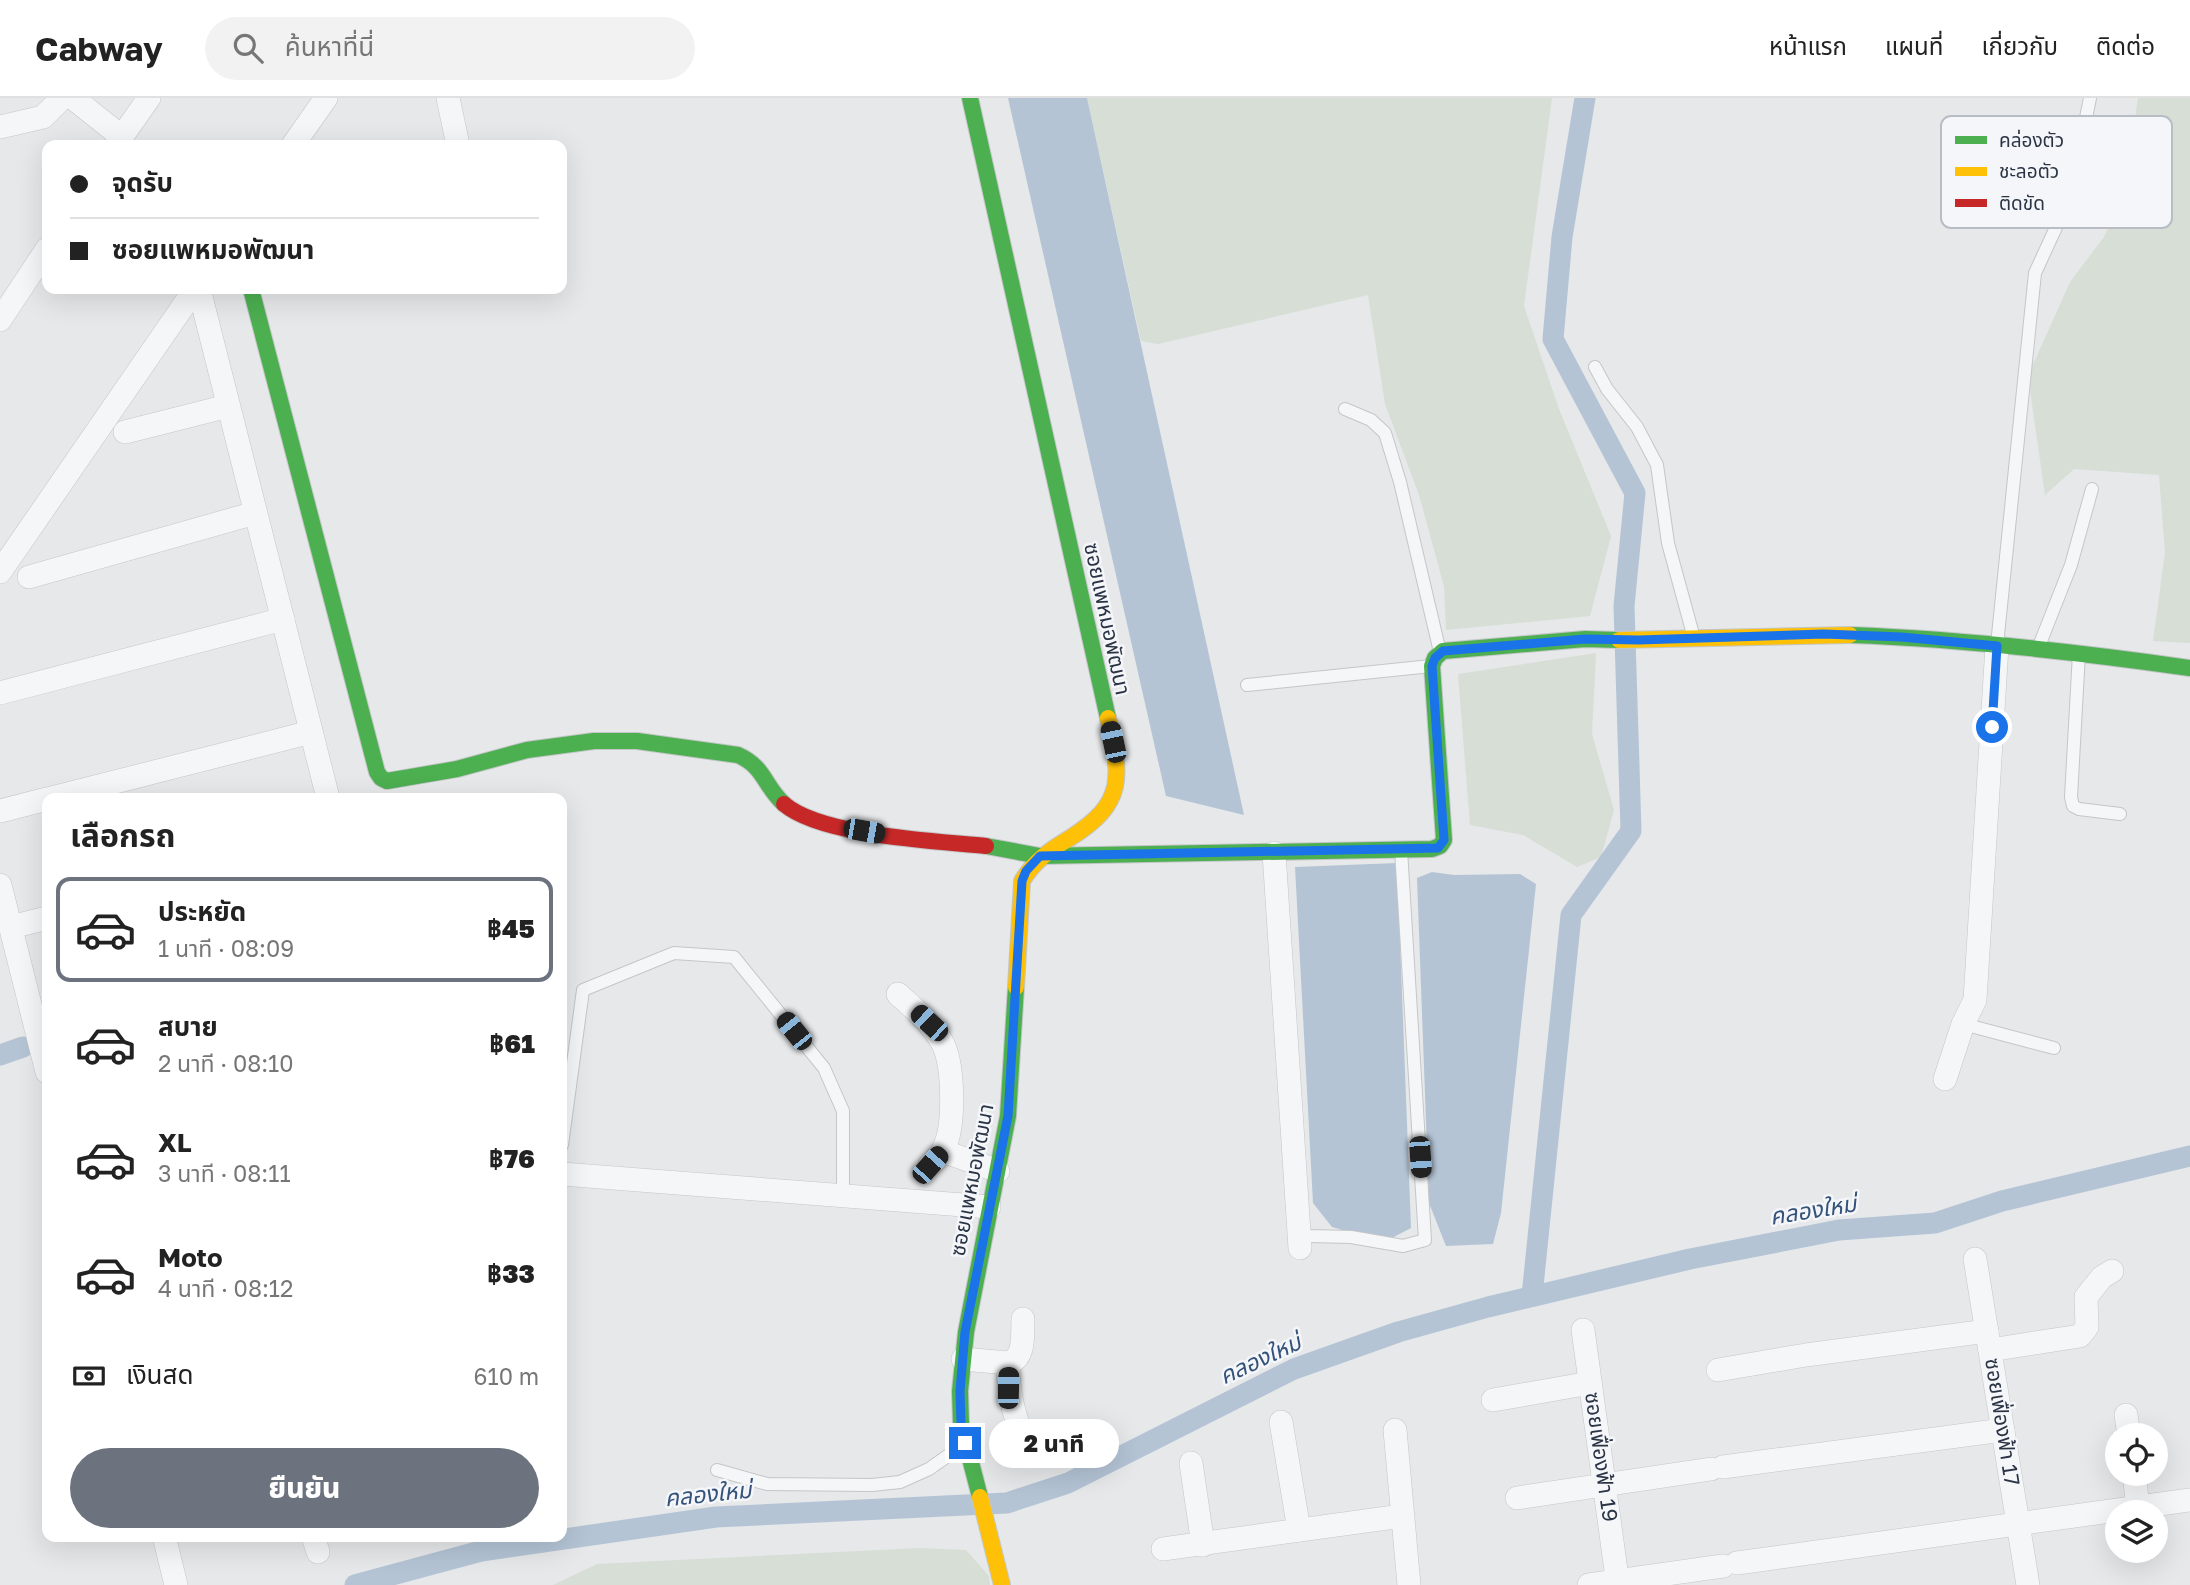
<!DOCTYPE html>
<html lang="th">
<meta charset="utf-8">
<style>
body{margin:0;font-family:"Golos Text","Noto Sans Thai",sans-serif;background:#f2f2f2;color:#222;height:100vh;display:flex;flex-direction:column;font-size:26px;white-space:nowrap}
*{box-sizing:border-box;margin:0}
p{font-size:23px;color:#767676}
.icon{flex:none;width:38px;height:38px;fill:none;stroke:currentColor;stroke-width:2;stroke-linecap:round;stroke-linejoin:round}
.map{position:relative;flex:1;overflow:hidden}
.sheet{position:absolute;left:42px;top:695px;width:525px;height:749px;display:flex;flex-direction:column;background:#fff;border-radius:14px;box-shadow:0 7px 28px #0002}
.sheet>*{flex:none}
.banner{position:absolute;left:42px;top:42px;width:525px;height:154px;border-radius:14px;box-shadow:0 7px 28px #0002;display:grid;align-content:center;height:154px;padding:0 28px;background:#fff}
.fabs{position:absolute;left:2105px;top:1325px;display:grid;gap:14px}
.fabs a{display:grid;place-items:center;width:63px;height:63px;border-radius:50%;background:#fff;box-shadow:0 7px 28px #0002;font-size:35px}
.end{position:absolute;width:32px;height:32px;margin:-16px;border:9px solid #1a73e8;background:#fff;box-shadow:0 0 0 4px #fff}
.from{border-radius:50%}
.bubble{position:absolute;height:49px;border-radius:24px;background:#fff;box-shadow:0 7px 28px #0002;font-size:23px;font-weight:800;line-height:49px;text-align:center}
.car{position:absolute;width:21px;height:42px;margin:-21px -10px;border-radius:9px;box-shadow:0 0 5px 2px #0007;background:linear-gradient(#222 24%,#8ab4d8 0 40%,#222 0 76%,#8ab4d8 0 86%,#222 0)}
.banner b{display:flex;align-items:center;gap:24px;height:66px;font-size:26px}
.banner b+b{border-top:2px solid #e0e0e0}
.banner i{width:18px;height:18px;background:#222}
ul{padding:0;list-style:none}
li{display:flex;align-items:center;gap:21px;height:105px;margin:0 14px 10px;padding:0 14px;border:4px solid transparent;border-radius:14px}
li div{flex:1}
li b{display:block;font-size:26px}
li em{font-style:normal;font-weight:800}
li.on{border-color:#6c737f}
li>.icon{width:63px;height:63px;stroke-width:1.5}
h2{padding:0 28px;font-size:32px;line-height:84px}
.pay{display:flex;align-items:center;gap:18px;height:77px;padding:0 28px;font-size:26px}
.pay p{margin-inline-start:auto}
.action{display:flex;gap:14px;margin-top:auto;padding:14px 28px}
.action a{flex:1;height:80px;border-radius:42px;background:#6c737f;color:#fff;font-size:28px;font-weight:800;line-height:80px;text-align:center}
header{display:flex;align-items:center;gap:42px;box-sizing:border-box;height:98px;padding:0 35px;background:#fff;border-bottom:2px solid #e0e0e0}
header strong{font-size:33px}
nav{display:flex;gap:38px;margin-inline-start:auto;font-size:24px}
.search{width:490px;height:63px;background:#f2f2f2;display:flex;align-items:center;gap:18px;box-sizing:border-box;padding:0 24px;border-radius:38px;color:#767676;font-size:26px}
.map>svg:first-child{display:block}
</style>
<header>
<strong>Cabway</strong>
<div class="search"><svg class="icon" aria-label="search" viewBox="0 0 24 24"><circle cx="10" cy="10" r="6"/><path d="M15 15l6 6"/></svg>ค้นหาที่นี่</div>
<nav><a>หน้าแรก</a><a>แผนที่</a><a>เกี่ยวกับ</a><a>ติดต่อ</a></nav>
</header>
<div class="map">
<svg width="2190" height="1487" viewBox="0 0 2190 1487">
<rect width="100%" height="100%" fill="#e6e8ea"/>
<g fill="#d6ded6">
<path d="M1087,0h465l-28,208 35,103 52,127 -21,80 -144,14 -2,-44 -25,-91 -34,-91 -17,-109 -210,49 -17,-3z"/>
<path d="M2138,0h52v545l-37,-2 12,-89 -6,-77 -85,-6 -29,26 -17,-119 42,-94 34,-45 20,-43z"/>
<path d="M1596,555l-4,81 22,76 -13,47 -24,10 -54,-32 -53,-10 -12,-151z"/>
<path d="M920,1450l46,2 23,26 1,9h-437l44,-21z"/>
</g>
<g fill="#b4c4d5">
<path d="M1008,0h79l157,717 -78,-19z"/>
<path d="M1397,765l14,365 -27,14 -52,-15 -19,-24 -18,-336z"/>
<path d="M1432,774l22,3 66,-1 16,10 -35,329 -8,31 -47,2 -17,-43 -12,-325z"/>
</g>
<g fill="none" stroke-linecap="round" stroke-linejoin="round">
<g stroke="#b4c4d5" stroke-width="21">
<path d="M0,957l23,-8"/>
<path d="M1532,1198l39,-381 60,-84 -7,-225 11,-113 -82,-154 9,-102 23,-139"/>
<path d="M355,1487l126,-34 235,-34 291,-14 61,-20 226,-114 104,-37 90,-25 202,-48 149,-29 96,-7 67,-22 188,-45"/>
</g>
<defs>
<g id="lane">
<path d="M1595,269l12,22 30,38 20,38 11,78 26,95"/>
<path d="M1345,311l26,11 14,13 15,49 40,170"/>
<path d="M1997,547l38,-372 35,-76 20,-99"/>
<path d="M2039,548l32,-81 21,-76"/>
<path d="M2079,555l-8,144 2,9 6,3 41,5"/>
<path d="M1247,587l184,-19"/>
<path d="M1963,926l91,24"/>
<path d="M562,1047l21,-155 91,-37 60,4 90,111 19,43v85"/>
<path d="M1299,1135l10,3 42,1 52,9 22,-6 -24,-390"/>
<path d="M717,1372l50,14 105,1 28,-3 29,-13 34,-24"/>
</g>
<g id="street">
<path d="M73,0l49,39"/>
<path d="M448,0l10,47"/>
<path d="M0,29l43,-10 19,-19"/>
<path d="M116,47l33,-47"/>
<path d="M293,47l33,-47"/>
<path d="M199,191l129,509"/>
<path d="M0,222l47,-71"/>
<path d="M125,334l103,-26"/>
<path d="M0,474l195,-283"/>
<path d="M29,479l226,-64"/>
<path d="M0,595l283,-74"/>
<path d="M52,700l259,-66"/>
<path d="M0,713l47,-12"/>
<path d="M1274,755l26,395"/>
<path d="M0,787l47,187"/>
<path d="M11,829l36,-9"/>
<path d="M898,896c16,15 33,28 44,48 12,22 13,83 2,106 -3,7 -9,12 -14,17"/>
<path d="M1945,981l18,-55 12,-24 22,-354"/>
<path d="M943,1053l55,20"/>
<path d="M562,1076l427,33"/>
<path d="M1975,1161l53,326"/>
<path d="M1583,1232l35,255"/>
<path d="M1990,1252l90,-14 7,-9 -1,-30 16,-20 10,-6"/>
<path d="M963,1261l45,4c18,-5 14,-29 15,-44"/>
<path d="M1008,1265c0,29 5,56 20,82"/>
<path d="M1718,1272l88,-15 181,-24"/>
<path d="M1493,1302l97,-17"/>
<path d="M2126,1317l3,20"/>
<path d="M1281,1324l18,108"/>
<path d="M1395,1332l14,155"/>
<path d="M1191,1365l12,82"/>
<path d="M1723,1369l280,-37"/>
<path d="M2134,1376l4,33"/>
<path d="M1517,1400l194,-29"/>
<path d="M164,1438l12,49"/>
<path d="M313,1438l5,16"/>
<path d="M1163,1451l239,-33"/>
<path d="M1737,1465l453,-63"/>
<path d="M1589,1487l134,-19"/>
</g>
<g id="fast">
<path d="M970,0l138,620"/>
<path d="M251,191l126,483 4,6 6,3 70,-12 70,-19 67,-9h43l101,14c27,12 26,31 46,49"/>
<path d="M1850,537c114,4 227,17 340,33"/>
<path d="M986,748l54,10 392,-7 8,-3 4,-6 -12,-174 3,-8 8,-7 142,-12 34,1"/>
<path d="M980,1399l-19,-73 -1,-33 6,-59 42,-216 8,-129"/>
</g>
<g id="slow">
<path d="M1619,542l231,-5"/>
<path d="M1016,889l6,-106c12,-20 28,-31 48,-43 56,-35 51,-61 38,-120"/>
<path d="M980,1399l22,88"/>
</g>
<path id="jam" d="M784,706c37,32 153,37 202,42"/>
</defs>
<use href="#lane" stroke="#c4c6c8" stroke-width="14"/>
<use href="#street" stroke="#c4c6c8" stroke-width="24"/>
<use href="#fast" stroke="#c4c6c8" stroke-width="18"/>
<use href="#slow" stroke="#c4c6c8" stroke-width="18"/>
<use href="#jam" stroke="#c4c6c8" stroke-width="18"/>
<use href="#lane" stroke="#f5f6f7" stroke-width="12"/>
<use href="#street" stroke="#f5f6f7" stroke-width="23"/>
<use href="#fast" stroke="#4caf50" stroke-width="16"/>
<use href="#slow" stroke="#ffc107" stroke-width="16"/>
<use href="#jam" stroke="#c62828" stroke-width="16"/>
</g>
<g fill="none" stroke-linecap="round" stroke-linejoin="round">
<path stroke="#1a73e8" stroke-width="9" d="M965,1345l-4,-19 -1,-33 5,-59 43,-216 14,-235 4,-10 14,-15 398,-8 6,-8 -12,-174 3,-8 8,-7 142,-12 54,1 185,-6 77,3 96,9 -5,81"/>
</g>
<g text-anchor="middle" stroke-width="5" stroke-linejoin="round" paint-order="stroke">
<g font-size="21" fill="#2b3445" stroke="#f4f6f9">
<text transform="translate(1107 521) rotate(78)" y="7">ซอยแพหมอพัฒนา</text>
<text transform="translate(972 1082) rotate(-79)" y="7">ซอยแพหมอพัฒนา</text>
<text transform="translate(2002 1324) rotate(81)" y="7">ซอยเฟื่องฟ้า 17</text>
<text transform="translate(1601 1359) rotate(82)" y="7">ซอยเฟื่องฟ้า 19</text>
</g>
<g font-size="23" font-style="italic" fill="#34527a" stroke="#f4f6f9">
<text transform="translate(1813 1112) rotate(-9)" y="8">คลองใหม่</text>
<text transform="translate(1260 1261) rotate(-25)" y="8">คลองใหม่</text>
<text transform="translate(708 1396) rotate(-6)" y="8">คลองใหม่</text>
</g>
</g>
<rect x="1941" y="18" width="231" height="112" rx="10" fill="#f4f6f9" stroke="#b8bcc3" stroke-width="2"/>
<rect x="1955" y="38" width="32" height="8" fill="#4caf50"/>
<rect x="1955" y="69" width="32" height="9" fill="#ffc107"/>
<rect x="1955" y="101" width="32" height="8" fill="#c62828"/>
<g font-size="19" fill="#2b3445">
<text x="1999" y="49">คล่องตัว</text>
<text x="1999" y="80">ชะลอตัว</text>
<text x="1999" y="112">ติดขัด</text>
</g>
</svg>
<div class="fabs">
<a><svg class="icon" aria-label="locate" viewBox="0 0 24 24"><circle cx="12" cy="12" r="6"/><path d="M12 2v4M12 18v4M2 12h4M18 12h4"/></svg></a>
<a><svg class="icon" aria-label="layers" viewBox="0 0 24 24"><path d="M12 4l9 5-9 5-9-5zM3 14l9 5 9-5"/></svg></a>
</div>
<i class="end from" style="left:1992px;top:629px"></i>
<i class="end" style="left:965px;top:1345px"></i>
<div class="bubble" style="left:989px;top:1321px;width:130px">2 นาที</div>
<i class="car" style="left:1113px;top:644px;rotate:348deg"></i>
<i class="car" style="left:864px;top:733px;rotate:100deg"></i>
<i class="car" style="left:929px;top:925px;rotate:313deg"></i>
<i class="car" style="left:794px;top:933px;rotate:321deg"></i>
<i class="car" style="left:1420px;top:1059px;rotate:176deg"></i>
<i class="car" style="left:930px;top:1067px;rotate:42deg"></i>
<i class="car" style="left:1008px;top:1290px;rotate:1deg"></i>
<div class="banner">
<b><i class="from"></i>จุดรับ</b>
<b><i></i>ซอยแพหมอพัฒนา</b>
</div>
<section class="sheet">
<h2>เลือกรถ</h2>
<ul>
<li class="on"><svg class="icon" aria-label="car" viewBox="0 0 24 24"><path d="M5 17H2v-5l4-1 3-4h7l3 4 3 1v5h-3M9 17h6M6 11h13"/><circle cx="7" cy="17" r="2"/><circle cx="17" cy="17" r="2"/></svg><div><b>ประหยัด</b><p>1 นาที · 08:09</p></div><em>฿45</em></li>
<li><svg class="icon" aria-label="car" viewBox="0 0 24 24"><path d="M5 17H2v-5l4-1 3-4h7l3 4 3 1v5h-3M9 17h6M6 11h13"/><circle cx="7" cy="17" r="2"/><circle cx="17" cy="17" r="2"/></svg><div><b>สบาย</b><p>2 นาที · 08:10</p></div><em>฿61</em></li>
<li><svg class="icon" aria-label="car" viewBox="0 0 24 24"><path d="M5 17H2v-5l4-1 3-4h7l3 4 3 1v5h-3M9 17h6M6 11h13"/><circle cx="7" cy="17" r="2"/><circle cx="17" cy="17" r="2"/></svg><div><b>XL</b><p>3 นาที · 08:11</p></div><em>฿76</em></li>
<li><svg class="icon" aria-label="car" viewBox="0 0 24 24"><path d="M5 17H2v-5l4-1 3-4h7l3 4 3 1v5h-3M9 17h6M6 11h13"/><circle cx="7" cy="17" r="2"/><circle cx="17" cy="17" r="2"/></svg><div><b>Moto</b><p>4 นาที · 08:12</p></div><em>฿33</em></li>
</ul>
<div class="pay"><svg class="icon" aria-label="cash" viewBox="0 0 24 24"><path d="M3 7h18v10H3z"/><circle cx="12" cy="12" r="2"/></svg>เงินสด<p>610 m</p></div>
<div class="action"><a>ยืนยัน</a></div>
</section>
</div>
